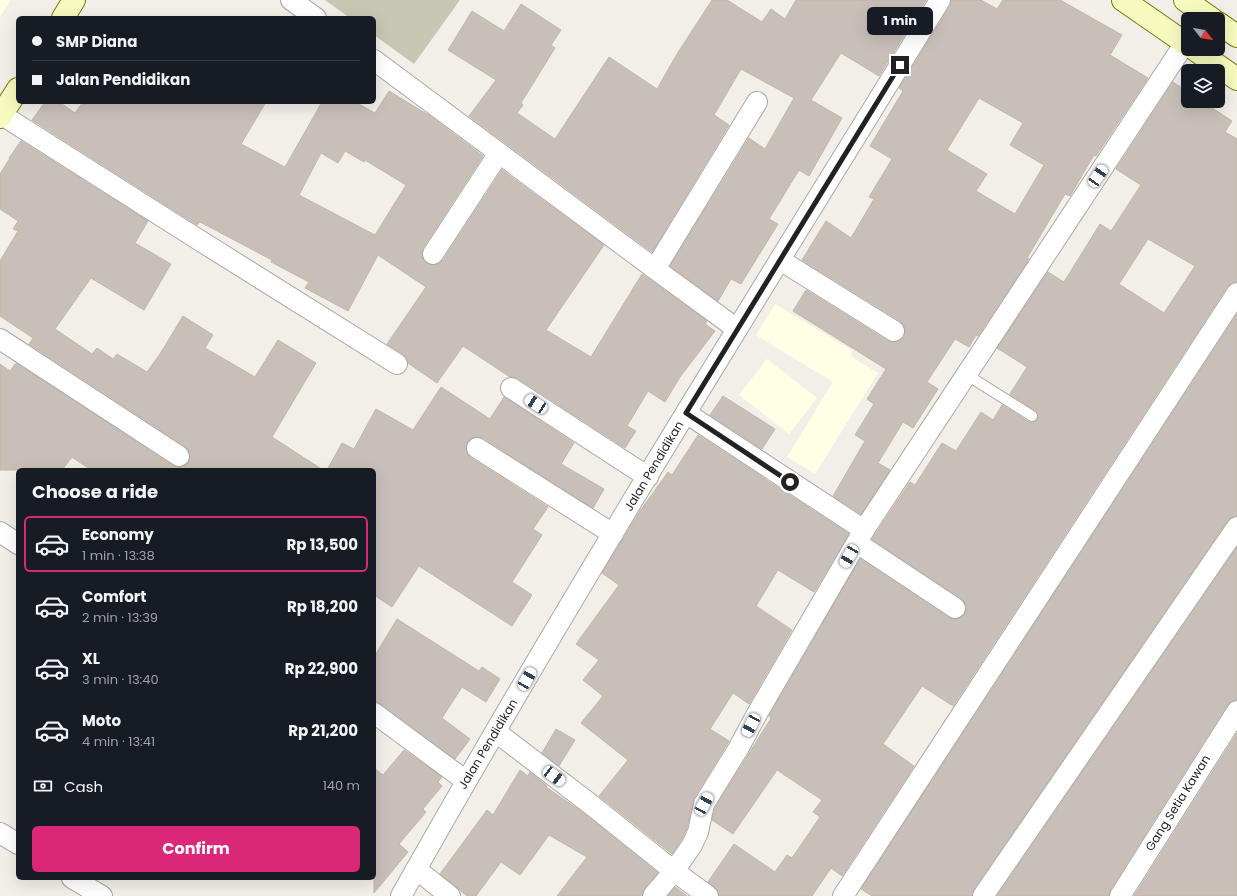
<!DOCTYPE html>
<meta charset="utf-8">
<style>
body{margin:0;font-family:Poppins,sans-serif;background:#242831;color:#f1f3f6;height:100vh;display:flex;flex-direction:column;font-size:15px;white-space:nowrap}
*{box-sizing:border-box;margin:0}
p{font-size:13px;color:#9ea1a6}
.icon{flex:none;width:22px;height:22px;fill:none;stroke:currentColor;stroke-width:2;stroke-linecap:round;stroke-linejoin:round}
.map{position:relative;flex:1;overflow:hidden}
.side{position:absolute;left:16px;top:468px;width:360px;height:412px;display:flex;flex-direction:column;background:#171b24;border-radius:6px;box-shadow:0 4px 16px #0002}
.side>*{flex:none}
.top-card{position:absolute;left:16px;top:16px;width:360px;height:88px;border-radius:6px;box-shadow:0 4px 16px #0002;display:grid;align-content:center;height:88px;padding:0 16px;background:#171b24}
.needle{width:26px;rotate:121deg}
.fabs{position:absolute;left:1181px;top:12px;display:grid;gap:8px}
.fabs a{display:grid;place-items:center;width:44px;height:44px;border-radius:6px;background:#171b24;box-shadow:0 4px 16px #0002;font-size:20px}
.end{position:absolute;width:18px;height:18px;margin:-9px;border:5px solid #222;background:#fff;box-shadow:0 0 0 2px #fff}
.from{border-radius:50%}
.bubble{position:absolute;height:28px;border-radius:6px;background:#171b24;box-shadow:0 4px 16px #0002;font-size:13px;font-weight:700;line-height:28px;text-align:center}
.car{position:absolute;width:12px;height:24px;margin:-12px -6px;border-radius:5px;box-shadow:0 0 3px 1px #0007;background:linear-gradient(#fff 24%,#345 0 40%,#fff 0 76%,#345 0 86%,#fff 0)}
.top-card b{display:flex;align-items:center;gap:14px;height:38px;font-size:15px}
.top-card b+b{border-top:1px solid #363941}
.top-card i{width:10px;height:10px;background:#f1f3f6}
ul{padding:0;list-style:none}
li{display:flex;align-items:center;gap:12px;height:56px;margin:0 8px 6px;padding:0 8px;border:2px solid transparent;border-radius:6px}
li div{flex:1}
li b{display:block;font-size:15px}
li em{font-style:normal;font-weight:700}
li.current{border-color:#db2777}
li>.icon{width:36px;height:36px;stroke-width:1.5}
h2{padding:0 16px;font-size:18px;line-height:48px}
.pay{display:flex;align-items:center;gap:10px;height:44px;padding:0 16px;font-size:15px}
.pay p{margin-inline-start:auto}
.button{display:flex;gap:8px;margin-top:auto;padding:8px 16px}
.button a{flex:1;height:46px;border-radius:6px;background:#db2777;color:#fff;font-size:16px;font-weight:700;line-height:46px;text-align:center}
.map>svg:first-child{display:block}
</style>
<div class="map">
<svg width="1237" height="896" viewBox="0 0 1237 896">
<rect width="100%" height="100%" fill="#f2efe9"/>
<g fill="#ffffe5">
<path d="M0,0h11l-11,17z"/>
<path d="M775,304l78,47 -3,5 28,17 -63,101 -28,-17 46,-75 -77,-47z"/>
<path d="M767,359l50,39 -28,36 -50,-39z"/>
</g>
<path fill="#c7c7b4" d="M325,0h135l-46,64 -40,-29v-17h-24z"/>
<g fill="#c7bfb8" stroke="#c4b6ab" fill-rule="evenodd">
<path d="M712,0h15l35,22 9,-13 14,10 11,-19h130l-47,76 -38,-23 -30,47 31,18 -33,58 -10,-6 -30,49 9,5 -37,60 -10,-5 -13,22 -48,-35 79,-128 16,11 29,-51 -53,-29 -27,46 15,10 -77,127 -183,-136 27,-36 -48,-30 24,-39 32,20 17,-27 40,26 -10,15 4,3 -34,55 2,2 -6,8 38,26 54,-82 48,32 20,-35z"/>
<path d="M951,0h30l16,9 6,-9h57l62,35 -12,20 38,23 -52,78 -2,-1 -24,41 -5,-2 -38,64 2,1 -51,77 -2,-1 -7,12 -14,-8 -28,43 11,7 -25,39 -10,-6 -25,41 12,7 -29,44 -28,-18 32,-55 -10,-6 19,-31 -7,-5 19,-30 -93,-58 13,-21 82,51 6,1 6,-1 4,-4 1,-6 -1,-6 -4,-4 -98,-61 24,-39 25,17 23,-39 -5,-2 23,-38 -22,-13 33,-55 -4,-3 51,-82zM979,98l44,25 -13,22 34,20 -29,49 -39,-23 11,-17 -40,-24z"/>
<path d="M1173,82l15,10v9h14l30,20 -7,11 12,7v143l-6,1 -4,4 -274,419 -31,-20 -39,58 31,22 -72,110 -11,-8 -19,28h-93l-1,-5 -10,-9 26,-38 41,28 12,-17 5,3 28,-41 -7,-5 9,-12 -45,-30 -44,64 -21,-14 3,-12 56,-90 -2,-2 91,-157 89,59 5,1 6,-1 5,-4 1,-6 -1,-5 -4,-5 -89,-59 38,-57 5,3 27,-42 14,8 25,-39 12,8 9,-15 27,17h3l5,-2 1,-4 -2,-5 -26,-17 17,-27 -30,-19 51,-76 16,10 36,-58 11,7 30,-46 -25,-16zM1148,239l47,27 -31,47 -45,-29z"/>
<path d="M389,91l41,25 53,40 -60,92 -1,6 1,6 3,3 7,2 6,-1 4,-4 59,-90 102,75 -58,85 45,27 51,-83 65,47 -2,3 10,7 -35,46 -15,25 -17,-11 -21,35 9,5 -11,17 -108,-70 -7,-1 -47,-31 -26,37 -29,-20 -1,-5 -4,-4 -16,-10 39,-57 -48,-32 -30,56 -43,-23 4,-6 -38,-20 1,-2 -72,-38 -3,3 -165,-105 13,-18h14l16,11 8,-11h183l-25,42 44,23 37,-65h33l20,11zM345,151l19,11 1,-2 41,25 -31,50 -76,-40 22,-42 17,10z"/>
<path d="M21,141l127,80 -13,22 36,21 -27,46 -53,-32 -36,51 37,25 5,-6 16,11 4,-5 30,18 13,-18 23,-38 30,19 -8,13 50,29 23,-37 38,23 -44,74 51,33h-232l-19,-13 -10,13h-62v-106l10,7 6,-8 157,103 5,1 6,-1 4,-3 2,-6 -1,-6 -4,-5 -156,-102 4,-6 -33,-22v-55l18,-30 -5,-2 5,-8 -18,-12v-35l10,-16h-1z"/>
<path d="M1237,314v202l-5,1 -4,3 -254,369 -2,7h-100l-11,-7z"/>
<path d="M441,387l49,32 14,-22 70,46 -13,21 43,25 -11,19 -110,-70 -6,-1 -5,1 -4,4 -2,6 1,6 4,4 77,49 -15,22 9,6 -30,47 20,13 -20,31 -93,-60 -27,41 -18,-12v-125h-47l15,-27 12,6 22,-40 37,21z"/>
<path d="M723,396l52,33 -13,20 -52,-34z"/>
<path d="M698,435l151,99 -35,58 -36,-22 -22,36 36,24 -43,74 -16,-11 -23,36 19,12 -35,57 -7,30 -5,11 -10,15 -73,-58 29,-36 -47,-37 22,-27 -20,-16 16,-20 -23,-16 43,-59 -17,-12 38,-62 28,-39 4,3z"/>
<path d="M1237,547v153l-6,1 -4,4 -117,185 -1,6h-112z"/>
<path d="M397,619l82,52 3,-4 18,12 -14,23 -24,-15 -20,31 28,21 -15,20 -74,-55 -7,-2v-45z"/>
<path d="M556,729l19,11 -16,26 -17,-13z"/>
<path d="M1237,733v163h-103z"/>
<path d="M404,750l38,27 -4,5 4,4 -19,23 3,3 -27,32 9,8 -34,41v-125l9,7z"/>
<path d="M520,770l8,6 2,-4 17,14 -1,1 36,25 76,61 -14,16 -2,7h-85l30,-39 -38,-22 -29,40 -19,-13 -25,34h-9l-27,-22 47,-64 6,5z"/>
<path d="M675,887l12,9h-19z"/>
</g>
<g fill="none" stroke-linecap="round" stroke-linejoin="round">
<defs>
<path id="lane" d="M967,375l65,41"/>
<g id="street">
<path d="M291,0l25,18"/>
<path d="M374,60l281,209 82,60"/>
<path d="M2,115l197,125 198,124"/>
<path d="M433,254l66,-101"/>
<path d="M780,260l114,71"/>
<path d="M655,269l102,-167"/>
<path d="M0,339l179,117"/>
<path d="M511,388l137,89"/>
<path d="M686,413l178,117"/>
<path d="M477,448l136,86"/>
<path d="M0,532l18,12"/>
<path d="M857,543l98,65"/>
<path d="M374,713l92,68"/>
<path d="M496,732l93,71 85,68 18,-26 6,-13 6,-28 11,-18 23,-37 20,-37 106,-182 321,-487"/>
<path d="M0,833l18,11"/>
<path d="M416,869l34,27"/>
<path d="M72,878l30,18"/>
<path d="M401,896c171,-304 356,-599 539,-896"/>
<path d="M653,896l21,-25 34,25"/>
<path d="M843,896l394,-603"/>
<path d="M983,896l254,-369"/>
<path d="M1120,896l117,-185"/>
</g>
<g id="secondary">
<path d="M1123,0l65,45"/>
<path d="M1185,0l27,19"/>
<path d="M63,18l11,-18"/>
<path d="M1218,23l19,13"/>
<path d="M1194,49l43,30"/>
<path d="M0,117l18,-28"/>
</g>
</defs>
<use href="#lane" stroke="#a9a9a9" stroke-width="12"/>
<use href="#street" stroke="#a9a9a9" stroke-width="22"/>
<use href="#secondary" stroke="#707d05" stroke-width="24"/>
<use href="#lane" stroke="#fff" stroke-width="10"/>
<use href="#street" stroke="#fff" stroke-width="20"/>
<use href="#secondary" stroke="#f7fabf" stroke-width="22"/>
</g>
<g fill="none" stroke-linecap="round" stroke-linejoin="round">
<path stroke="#222" stroke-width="5" d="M790,482l-104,-69 214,-348"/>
</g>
<g text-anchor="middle" stroke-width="4" stroke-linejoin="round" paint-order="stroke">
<g font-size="12" fill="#222" stroke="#fff">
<text transform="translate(654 466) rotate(-59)" y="4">Jalan Pendidikan</text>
<text transform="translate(488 744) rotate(-59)" y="4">Jalan Pendidikan</text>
<text transform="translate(1178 803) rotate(-58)" y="4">Gang Setia Kawan</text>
</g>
</g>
</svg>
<div class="fabs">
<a><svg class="needle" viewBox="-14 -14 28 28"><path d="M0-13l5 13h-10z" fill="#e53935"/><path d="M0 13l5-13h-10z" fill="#9ea1a6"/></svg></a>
<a><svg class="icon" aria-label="layers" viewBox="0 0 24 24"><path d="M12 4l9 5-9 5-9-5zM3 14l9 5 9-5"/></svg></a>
</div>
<i class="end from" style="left:790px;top:482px"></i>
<i class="end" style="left:900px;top:65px"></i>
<div class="bubble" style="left:867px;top:7px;width:66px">1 min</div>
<i class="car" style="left:1098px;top:176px;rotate:34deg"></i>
<i class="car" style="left:536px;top:404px;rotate:303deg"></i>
<i class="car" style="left:849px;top:556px;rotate:210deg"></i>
<i class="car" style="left:527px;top:679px;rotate:30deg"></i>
<i class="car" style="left:751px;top:725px;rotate:208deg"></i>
<i class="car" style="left:554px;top:776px;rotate:127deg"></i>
<i class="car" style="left:704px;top:804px;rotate:29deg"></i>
<div class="top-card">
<b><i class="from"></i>SMP Diana</b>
<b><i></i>Jalan Pendidikan</b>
</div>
<section class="side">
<h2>Choose a ride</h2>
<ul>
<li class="current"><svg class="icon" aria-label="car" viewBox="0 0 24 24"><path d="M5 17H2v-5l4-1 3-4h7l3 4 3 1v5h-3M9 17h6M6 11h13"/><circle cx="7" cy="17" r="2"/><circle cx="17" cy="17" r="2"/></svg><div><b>Economy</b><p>1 min · 13:38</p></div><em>Rp 13,500</em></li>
<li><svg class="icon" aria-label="car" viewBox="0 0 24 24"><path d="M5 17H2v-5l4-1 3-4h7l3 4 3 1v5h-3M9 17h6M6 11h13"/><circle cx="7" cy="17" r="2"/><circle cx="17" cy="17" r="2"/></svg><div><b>Comfort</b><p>2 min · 13:39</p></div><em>Rp 18,200</em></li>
<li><svg class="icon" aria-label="car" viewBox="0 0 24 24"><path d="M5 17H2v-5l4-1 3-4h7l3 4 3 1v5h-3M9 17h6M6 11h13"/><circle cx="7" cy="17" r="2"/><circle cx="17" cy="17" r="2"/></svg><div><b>XL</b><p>3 min · 13:40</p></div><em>Rp 22,900</em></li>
<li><svg class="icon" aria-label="car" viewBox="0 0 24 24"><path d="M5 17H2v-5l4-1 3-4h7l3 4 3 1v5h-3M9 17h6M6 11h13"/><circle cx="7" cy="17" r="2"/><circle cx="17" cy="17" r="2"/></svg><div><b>Moto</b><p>4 min · 13:41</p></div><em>Rp 21,200</em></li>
</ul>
<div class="pay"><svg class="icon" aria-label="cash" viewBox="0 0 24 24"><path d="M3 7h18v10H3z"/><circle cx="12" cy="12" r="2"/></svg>Cash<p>140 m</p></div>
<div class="button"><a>Confirm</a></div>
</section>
</div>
